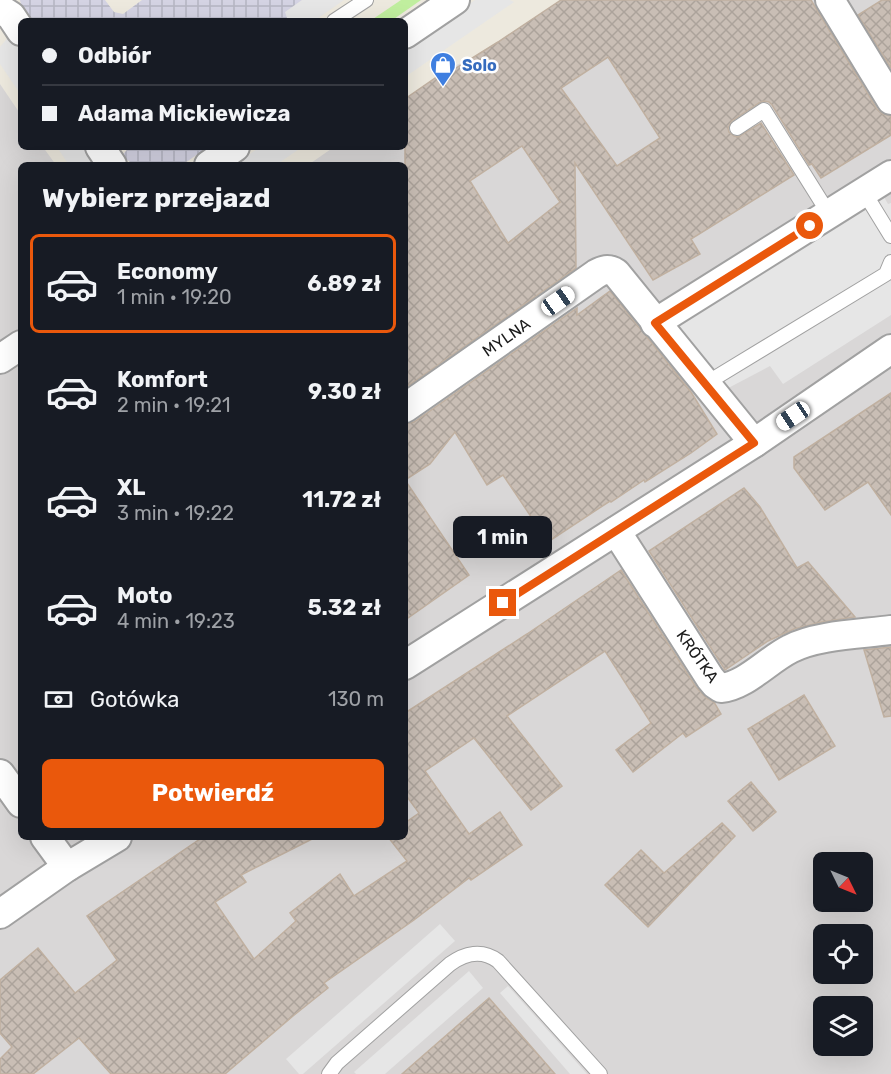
<!DOCTYPE html>
<html lang="pl">
<meta charset="utf-8">
<style>
body{margin:0;font-family:Rubik,sans-serif;background:#20242c;color:#f1f3f6;height:100vh;display:flex;flex-direction:column;font-size:22px;white-space:nowrap}
*{box-sizing:border-box;margin:0}
p{font-size:20px;color:#9ea1a6}
.icon{flex:none;width:33px;height:33px;fill:none;stroke:currentColor;stroke-width:2;stroke-linecap:round;stroke-linejoin:round}
.map{position:relative;flex:1;overflow:hidden}
.drawer{position:absolute;left:18px;top:162px;width:390px;height:678px;display:flex;flex-direction:column;background:#171b24;border-radius:9px;box-shadow:0 6px 24px #0002}
.drawer>*{flex:none}
.hud{position:absolute;left:18px;top:18px;width:390px;height:132px;border-radius:9px;box-shadow:0 6px 24px #0002;display:grid;align-content:center;height:132px;padding:0 24px;background:#171b24}
.needle{width:39px;rotate:133deg}
.fabs{position:absolute;left:813px;top:852px;display:grid;gap:12px}
.fabs a{display:grid;place-items:center;width:60px;height:60px;border-radius:9px;background:#171b24;box-shadow:0 6px 24px #0002;font-size:30px}
.end{position:absolute;width:27px;height:27px;margin:-14px;border:8px solid #ea580c;background:#fff;box-shadow:0 0 0 3px #fff}
.from{border-radius:50%}
.bubble{position:absolute;height:42px;border-radius:9px;background:#171b24;box-shadow:0 6px 24px #0002;font-size:20px;font-weight:700;line-height:42px;text-align:center}
.car{position:absolute;width:18px;height:36px;margin:-18px -9px;border-radius:8px;box-shadow:0 0 4px 2px #0007;background:linear-gradient(#fff 24%,#345 0 40%,#fff 0 76%,#345 0 86%,#fff 0)}
.hud b{display:flex;align-items:center;gap:21px;height:57px;font-size:22px}
.hud b+b{border-top:2px solid #363941}
.hud i{width:15px;height:15px;background:#f1f3f6}
ul{padding:0;list-style:none}
li{display:flex;align-items:center;gap:18px;height:99px;margin:0 12px 9px;padding:0 12px;border:3px solid transparent;border-radius:9px}
li div{flex:1}
li b{display:block;font-size:22px}
li em{font-style:normal;font-weight:700}
li.current{border-color:#ea580c}
li>.icon{width:54px;height:54px;stroke-width:1.5}
h2{padding:0 24px;font-size:27px;line-height:72px}
.pay{display:flex;align-items:center;gap:15px;height:66px;padding:0 24px;font-size:22px}
.pay p{margin-inline-start:auto}
.action{display:flex;gap:12px;margin-top:auto;padding:12px 24px}
.action a{flex:1;height:69px;border-radius:9px;background:#ea580c;color:#fff;font-size:24px;font-weight:700;line-height:69px;text-align:center}
.map>svg:first-child{display:block}
</style>
<div class="map">
<svg width="891" height="1074" viewBox="0 0 891 1074">
<defs>
<pattern id="plaza-grid" width="8" height="8" patternUnits="userSpaceOnUse" patternTransform="scale(1.5)"><rect width="8" height="8" fill="#d4d3e3"/><path d="M0 4h8M4 0v8" fill="none" stroke="#b5b5c2"/></pattern>
<pattern id="building-cross-hatch" width="8" height="8" patternUnits="userSpaceOnUse" patternTransform="scale(1.5)"><rect width="8" height="8" fill="#c9beb5"/><path d="M0 0l8 8M0 8l8-8" fill="none" stroke="#aca39b"/></pattern>
</defs>
<rect width="100%" height="100%" fill="#ede9de"/>
<path fill="#d9d7d7" fill-rule="evenodd" d="M562,0h329v1074h-891v-990l21,31v32h22l13,18h-35v672h384v-672h-97l26,-18h71v-48l46,-32 18,-7zM824,862h38v40h-38zM824,934h38v40h-38zM824,1006h38v40h-38z"/>
<path fill="#c0ee9e" d="M401,0h20l-30,21h-21z"/>
<g fill="#e6e6e6">
<path d="M302,0h42l-30,21h-26l-4,-9z"/>
<path d="M475,0h35l4,2 -109,75v-29z"/>
<path d="M10,35l11,16v44l-21,-31v-17z"/>
<path d="M57,147h30l12,18h-30z"/>
<path d="M260,147h42l-26,18h-42z"/>
<path d="M871,174l17,30 3,-1v112l-108,69 -13,-18 -55,29 -8,6 -40,-100z"/>
<path d="M440,924l15,17 -152,133h-4l-13,-15z"/>
<path d="M469,971l14,17 -98,86h-29l-2,-2z"/>
<path d="M508,986l79,88h-17l-70,-81z"/>
</g>
<g fill="url(#plaza-grid)">
<path d="M20,0h85l9,12 9,2 19,-14h160l-17,12 3,9h-258l-8,-12z"/>
<path d="M129,147h79l-26,18h-48l-12,-9z"/>
</g>
<g fill="url(#building-cross-hatch)" stroke="#c0b0a0" stroke-width="1.5" fill-rule="evenodd">
<path d="M561,0h250l66,109 6,5 8,2v19l-70,43 -9,-14 -3,1 -37,-60 -3,-3 -5,-1 -5,2 -27,18 -4,7 1,4 5,4 4,1 23,-14 33,52 -103,64 9,15 -47,26 -78,-117 1,105 -171,120v-289l46,-32 2,3 45,-28zM608,57l52,81 -43,28 -56,-78zM522,146l38,56 -52,41 -38,-62z"/>
<path d="M882,0h9v68l-33,-53z"/>
<path d="M610,291l81,101 26,42 -26,19 -46,29 -1,-2 -33,22 -1,-1 -62,41 -45,-67 -16,10 -32,-53 -25,32 -25,16 64,95 -64,45v-196l9,-2 163,-114v7z"/>
<path d="M891,393v122l-23,-33 -43,28 -31,-42v-11z"/>
<path d="M744,488l16,19 37,61 11,-6 47,55 -33,5 -28,7 -26,12 -43,29 -76,-119z"/>
<path d="M621,570l75,117 10,11 8,4 7,12 -35,23 -3,-4 -50,39 -17,-22 35,-27 -46,-72 -98,65 55,70 -31,24 -57,-72 -49,33 44,63 31,-22 22,33 -51,35 -2,-2 -55,42 -90,63 4,5 -35,28 -68,58h-114l-32,-36 -46,36h-33v-15l12,-12 -12,-14v-53l38,-32 37,45 42,-33 -30,-44 116,-79h113l-75,38 5,7 -31,20 39,57 42,-38 -6,-8 50,-39 14,22 53,-35 -19,-24h17v-14l14,-10 -14,-19v-81l122,-79z"/>
<path d="M891,647v69l-7,1 -20,-67z"/>
<path d="M804,695l31,51 -56,34 -31,-51z"/>
<path d="M751,782l25,30 -23,19 -25,-30z"/>
<path d="M722,823l13,13 -87,91 -43,-42 36,-35 23,23z"/>
<path d="M489,998l66,76h-153z"/>
</g>
<g fill="none" stroke-linecap="round" stroke-linejoin="round">
<defs>
<g id="lane">
<path d="M334,21l32,-21"/>
<path d="M737,128l27,-18 65,104"/>
<path d="M864,192l27,44"/>
<path d="M705,384l181,-110 5,-12"/>
<path d="M329,1074l8,-11 113,-99c15,-11 32,-15 48,-3l102,113"/>
</g>
<g id="street">
<path d="M830,0l61,100"/>
<path d="M0,9l11,7 10,15"/>
<path d="M405,34l50,-34"/>
<path d="M100,147l12,18"/>
<path d="M209,165l26,-18"/>
<path d="M655,323l236,-148"/>
<path d="M0,359l21,-14"/>
<path d="M405,408l191,-134c7,-4 12,-6 20,-1l138,170"/>
<path d="M616,531l94,147 5,6 6,4c24,-2 47,-28 69,-39 26,-14 71,-15 101,-19"/>
<path d="M405,665l349,-222 137,-94"/>
<path d="M0,774l21,29"/>
<path d="M45,837l22,30"/>
<path d="M0,914l67,-47 50,-30"/>
</g>
</defs>
<use href="#lane" stroke="#a1a1a1" stroke-width="16"/>
<use href="#street" stroke="#a1a1a1" stroke-width="32"/>
<use href="#lane" stroke="#fff" stroke-width="14"/>
<use href="#street" stroke="#fff" stroke-width="28"/>
</g>
<g fill="none" stroke-linecap="round" stroke-linejoin="round">
<path stroke="#ea580c" stroke-width="8" d="M503,603l251,-160 -99,-120 155,-97"/>
</g>
<defs>
<symbol id="shop-pin" viewBox="-11 -11 22 30"><path d="M0 17L-7.5 6A9.5 9.5 0 1 1 7.5 6Z" fill="#3f7fe0" stroke="#fff"/><path d="M-5-2.5h2.3a2.7 3.5 0 0 1 5.4 0H5L5.5 6h-11ZM-1.5-2.5h3a1.5 2.3 0 0 0-3 0Z" fill="#fff"/></symbol>
</defs>
<g fill-rule="evenodd">
<use href="#shop-pin" x="428" y="50" width="30" height="40"/>
</g>
<g text-anchor="middle" stroke-width="5" stroke-linejoin="round" paint-order="stroke">
<g font-size="16" font-weight="bold" fill="#366cbe" stroke="#fff" text-anchor="start">
<text x="462" y="71">Solo</text>
</g>
<g font-size="16" fill="#1a1a1a" stroke="#fff">
<text transform="translate(506 337) rotate(-35)" y="6">MYLNA</text>
<text transform="translate(698 656) rotate(55)" y="6">KRÓTKA</text>
</g>
</g>
</svg>
<div class="fabs">
<a><svg class="needle" viewBox="-14 -14 28 28"><path d="M0-13l5 13h-10z" fill="#e53935"/><path d="M0 13l5-13h-10z" fill="#9ea1a6"/></svg></a>
<a><svg class="icon" aria-label="locate" viewBox="0 0 24 24"><circle cx="12" cy="12" r="6"/><path d="M12 2v4M12 18v4M2 12h4M18 12h4"/></svg></a>
<a><svg class="icon" aria-label="layers" viewBox="0 0 24 24"><path d="M12 4l9 5-9 5-9-5zM3 14l9 5 9-5"/></svg></a>
</div>
<i class="end from" style="left:810px;top:226px"></i>
<i class="end" style="left:503px;top:603px"></i>
<div class="bubble" style="left:453px;top:516px;width:99px">1 min</div>
<i class="car" style="left:558px;top:301px;rotate:55deg"></i>
<i class="car" style="left:793px;top:416px;rotate:236deg"></i>
<div class="hud">
<b><i class="from"></i>Odbiór</b>
<b><i></i>Adama Mickiewicza</b>
</div>
<section class="drawer">
<h2>Wybierz przejazd</h2>
<ul>
<li class="current"><svg class="icon" aria-label="car" viewBox="0 0 24 24"><path d="M5 17H2v-5l4-1 3-4h7l3 4 3 1v5h-3M9 17h6M6 11h13"/><circle cx="7" cy="17" r="2"/><circle cx="17" cy="17" r="2"/></svg><div><b>Economy</b><p>1 min · 19:20</p></div><em>6.89 zł</em></li>
<li><svg class="icon" aria-label="car" viewBox="0 0 24 24"><path d="M5 17H2v-5l4-1 3-4h7l3 4 3 1v5h-3M9 17h6M6 11h13"/><circle cx="7" cy="17" r="2"/><circle cx="17" cy="17" r="2"/></svg><div><b>Komfort</b><p>2 min · 19:21</p></div><em>9.30 zł</em></li>
<li><svg class="icon" aria-label="car" viewBox="0 0 24 24"><path d="M5 17H2v-5l4-1 3-4h7l3 4 3 1v5h-3M9 17h6M6 11h13"/><circle cx="7" cy="17" r="2"/><circle cx="17" cy="17" r="2"/></svg><div><b>XL</b><p>3 min · 19:22</p></div><em>11.72 zł</em></li>
<li><svg class="icon" aria-label="car" viewBox="0 0 24 24"><path d="M5 17H2v-5l4-1 3-4h7l3 4 3 1v5h-3M9 17h6M6 11h13"/><circle cx="7" cy="17" r="2"/><circle cx="17" cy="17" r="2"/></svg><div><b>Moto</b><p>4 min · 19:23</p></div><em>5.32 zł</em></li>
</ul>
<div class="pay"><svg class="icon" aria-label="cash" viewBox="0 0 24 24"><path d="M3 7h18v10H3z"/><circle cx="12" cy="12" r="2"/></svg>Gotówka<p>130 m</p></div>
<div class="action"><a>Potwierdź</a></div>
</section>
</div>
